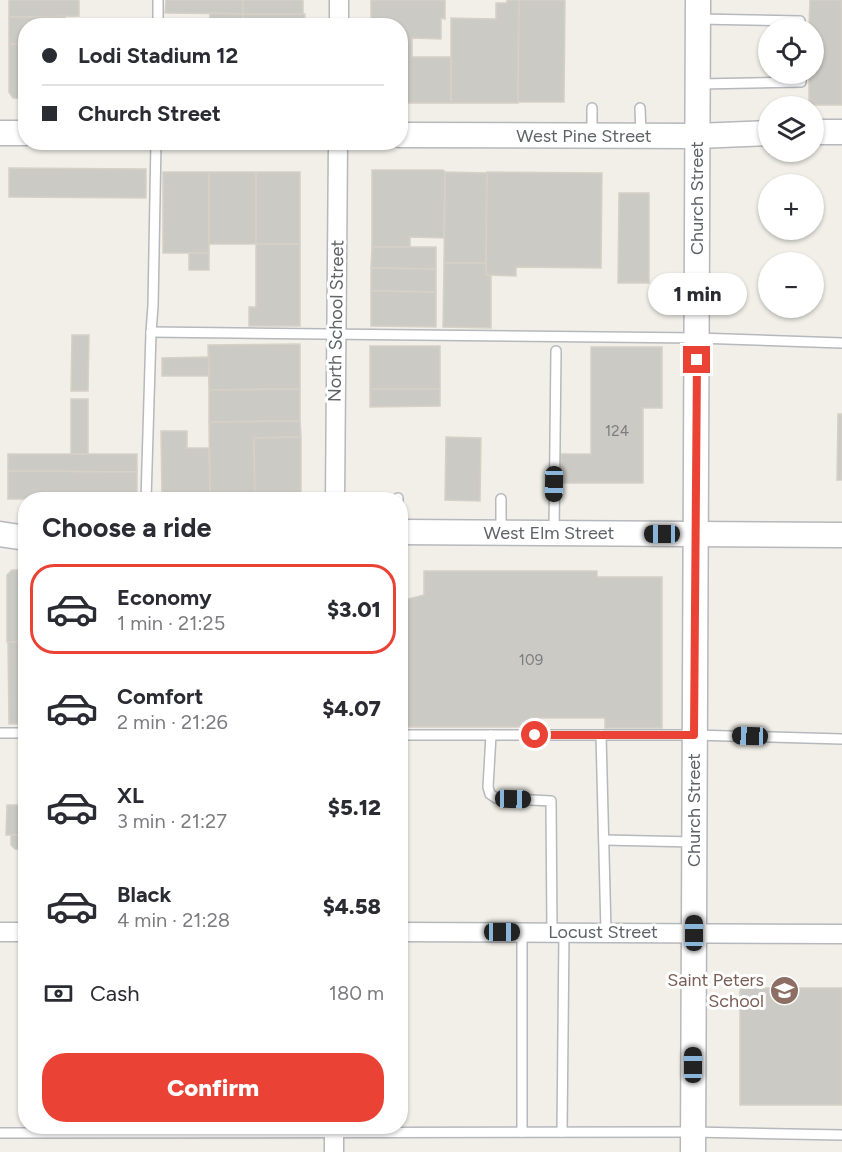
<!DOCTYPE html>
<meta charset="utf-8">
<style>
body{margin:0;font-family:Figtree,sans-serif;background:#f7f7f7;color:#2b2b33;height:100vh;display:flex;flex-direction:column;font-size:22px;white-space:nowrap}
*{box-sizing:border-box;margin:0}
p{font-size:20px;color:#7c7c81}
.icon{flex:none;width:33px;height:33px;fill:none;stroke:currentColor;stroke-width:2;stroke-linecap:round;stroke-linejoin:round}
.map{position:relative;flex:1;overflow:hidden}
.drawer{position:absolute;left:18px;top:492px;width:390px;height:642px;display:flex;flex-direction:column;background:#fff;border-radius:24px;box-shadow:0 2px 4px #0004}
.drawer>*{flex:none}
.hud{position:absolute;left:18px;top:18px;width:390px;height:132px;border-radius:24px;box-shadow:0 2px 4px #0004;display:grid;align-content:center;height:132px;padding:0 24px;background:#fff}
.tools{position:absolute;left:758px;top:18px;display:grid;gap:12px}
.tools a{display:grid;place-items:center;width:66px;height:66px;border-radius:50%;background:#fff;box-shadow:0 2px 4px #0004;font-size:30px}
.end{position:absolute;width:27px;height:27px;margin:-14px;border:8px solid #ea4335;background:#fff;box-shadow:0 0 0 3px #fff}
.from{border-radius:50%}
.bubble{position:absolute;height:42px;border-radius:21px;background:#fff;box-shadow:0 2px 4px #0004;font-size:20px;font-weight:800;line-height:42px;text-align:center}
.car{position:absolute;width:18px;height:36px;margin:-18px -9px;border-radius:8px;box-shadow:0 0 4px 2px #0007;background:linear-gradient(#222 24%,#8ab4d8 0 40%,#222 0 76%,#8ab4d8 0 86%,#222 0)}
.hud b{display:flex;align-items:center;gap:21px;height:57px;font-size:22px}
.hud b+b{border-top:2px solid #e1e1e2}
.hud i{width:15px;height:15px;background:#2b2b33}
ul{padding:0;list-style:none}
li{display:flex;align-items:center;gap:18px;height:90px;margin:0 12px 9px;padding:0 12px;border:3px solid transparent;border-radius:24px}
li div{flex:1}
li b{display:block;font-size:22px}
li em{font-style:normal;font-weight:800}
li.on{border-color:#ea4335}
li>.icon{width:54px;height:54px;stroke-width:1.5}
h2{padding:0 24px;font-size:27px;line-height:72px}
.pay{display:flex;align-items:center;gap:15px;height:66px;padding:0 24px;font-size:22px}
.pay p{margin-inline-start:auto}
.button{display:flex;gap:12px;margin-top:auto;padding:12px 24px}
.button a{flex:1;height:69px;border-radius:24px;background:#ea4335;color:#fff;font-size:24px;font-weight:800;line-height:69px;text-align:center}
.map>svg:first-child{display:block}
</style>
<div class="map">
<svg width="842" height="1152" viewBox="0 0 842 1152">
<rect width="100%" height="100%" fill="#f1efe8"/>
<g fill="#cccac5" stroke="#d6d1c6" stroke-width="1.5">
<path d="M9,0h70v16l-70,1z"/>
<path d="M166,0h77v14l-78,-1z"/>
<rect x="243" y="0" width="60" height="14"/>
<path d="M371,0h74v19l-4,-1v21l-29,-1v19h39v46h-51v-77h-29z"/>
<path d="M507,0h12l-1,103h-67v-85l45,1v-16h11z"/>
<path d="M519,0h46l-1,102h-46z"/>
<path d="M810,0h32v105h-33v-31h4v-46h-4z"/>
<path d="M210,13l33,1v12h-34z"/>
<path d="M243,14h62l-1,12h-61z"/>
<path d="M9,17h56v9h-39v18h-17z"/>
<path d="M184,22h26l-1,4h-25z"/>
<path d="M9,44h17v55l-13,-1 -4,-6z"/>
<path d="M9,168l137,1v29l-137,-1z"/>
<path d="M372,170h71l2,2 -1,66 -34,-1v10h-38z"/>
<rect x="163" y="172" width="46" height="81"/>
<rect x="209" y="172" width="47" height="72"/>
<rect x="256" y="172" width="44" height="72"/>
<path d="M445,172l42,1 -1,90h-42z"/>
<path d="M487,172l115,1 -1,95 -85,-1v9l-30,-1z"/>
<path d="M619,193h30v90h-31z"/>
<path d="M256,244h44v82h-51v-19h7z"/>
<path d="M372,247h64v22l-65,-1z"/>
<rect x="189" y="253" width="20" height="17"/>
<path d="M444,263h42v12l5,1v52l-48,-1z"/>
<path d="M371,268l65,1v23l-65,-1z"/>
<path d="M371,291l65,1v35l-65,-1z"/>
<path d="M72,335h17l-1,56h-17z"/>
<path d="M300,344v45l-91,1 -1,-45z"/>
<rect x="370" y="346" width="70" height="43"/>
<path d="M591,347h71v61h-19v75h-82v-29h30z"/>
<path d="M209,357v19h-47v-18z"/>
<path d="M300,389v32l-91,1v-32z"/>
<path d="M370,389h70v17l-70,1z"/>
<rect x="71" y="399" width="17" height="55"/>
<path d="M838,414h4v66h-5z"/>
<path d="M300,421l1,16 -47,1 1,60 -45,1 -1,-77z"/>
<path d="M161,431h26v17h22l1,51h-48z"/>
<path d="M301,437v61h-46l-1,-60z"/>
<path d="M446,437l35,1 -1,63 -35,-1z"/>
<path d="M8,454h129v18l-129,-1z"/>
<path d="M8,471l129,1v27h-129z"/>
<path d="M12,570h14v72h-19v-67z"/>
<path d="M424,571h173v6h65v151h-57v-10h-75l-1,9h-129v-126l24,-6z"/>
<path d="M8,642h18v82h-17z"/>
<path d="M7,805h19v30h-20z"/>
<path d="M11,835h15v15l-11,-1 -4,-4z"/>
<rect x="740" y="988" width="102" height="117"/>
</g>
<g fill="none" stroke-linecap="round" stroke-linejoin="round">
<defs>
<g id="service">
<path d="M158,0v26"/>
<path d="M699,19l101,2v7"/>
<path d="M700,84l101,-2v-8"/>
<path d="M640,108l1,26"/>
<path d="M592,135v-27"/>
<path d="M151,332l546,6 145,5"/>
<path d="M398,498v2"/>
<path d="M146,500l5,-168 2,-26 3,-164"/>
<path d="M554,532l2,-181"/>
<path d="M501,533v-34"/>
<path d="M0,733h26"/>
<path d="M400,735h294l148,4"/>
<path d="M491,735l-3,52 2,7 6,4 55,3 1,130"/>
<path d="M601,735l5,197"/>
<path d="M604,840l90,2"/>
<path d="M522,931v201"/>
<path d="M562,1132l2,-200"/>
<path d="M0,1133l693,-1 149,3"/>
</g>
<g id="minor">
<path d="M339,26v-26"/>
<path d="M335,500l3,-358"/>
<path d="M0,932h26"/>
<path d="M400,932l442,2"/>
<path d="M334,1126v26"/>
</g>
<g id="tertiary">
<path d="M813,132h29"/>
<path d="M0,133h26"/>
<path d="M400,135l297,1 71,-3"/>
<path d="M400,532l442,3"/>
<path d="M0,534l26,4"/>
<path d="M693,1152l5,-1152"/>
</g>
</defs>
<use href="#service" stroke="#b5b8bc" stroke-width="12"/>
<use href="#minor" stroke="#b5b8bc" stroke-width="21"/>
<use href="#tertiary" stroke="#b5b8bc" stroke-width="27"/>
<use href="#service" stroke="#fff" stroke-width="9"/>
<use href="#minor" stroke="#fff" stroke-width="18"/>
<use href="#tertiary" stroke="#fff" stroke-width="24"/>
</g>
<g fill="none" stroke-linecap="round" stroke-linejoin="round">
<path stroke="#ea4335" stroke-width="8" d="M535,735h159l3,-375"/>
</g>
<defs>
<symbol id="school-disc" viewBox="-11 -11 22 22"><circle r="9.5" fill="#8d6e63" stroke="#fff"/><path d="M0-5L7-2L0 1L-7-2ZM-4 1L0 2.5L4 1V4Q0 6-4 4Z" fill="#fff"/></symbol>
</defs>
<g fill-rule="evenodd">
<use href="#school-disc" x="768" y="974" width="33" height="33"/>
</g>
<g text-anchor="middle" stroke-width="6" stroke-linejoin="round" paint-order="stroke">
<g font-size="15" fill="#7a7d7f">
<text x="617" y="436">124</text>
<text x="531" y="665">109</text>
</g>
<g font-size="18" fill="#5f6368" stroke="#fff">
<text x="584" y="142">West Pine Street</text>
<text transform="translate(697 198) rotate(-90)" y="6">Church Street</text>
<text transform="translate(336 321) rotate(-89)" y="6">North School Street</text>
<text x="549" y="539">West Elm Street</text>
<text transform="translate(694 810) rotate(-90)" y="6">Church Street</text>
<text x="603" y="938">Locust Street</text>
</g>
<g font-size="18" fill="#785e54" stroke="#fff" text-anchor="end">
<text x="764" y="986">Saint Peters<tspan x="764" dy="21">School</tspan></text>
</g>
</g>
</svg>
<div class="tools">
<a><svg class="icon" aria-label="locate" viewBox="0 0 24 24"><circle cx="12" cy="12" r="6"/><path d="M12 2v4M12 18v4M2 12h4M18 12h4"/></svg></a>
<a><svg class="icon" aria-label="layers" viewBox="0 0 24 24"><path d="M12 4l9 5-9 5-9-5zM3 14l9 5 9-5"/></svg></a>
<a>+</a>
<a>−</a>
</div>
<i class="end from" style="left:535px;top:735px"></i>
<i class="end" style="left:697px;top:360px"></i>
<div class="bubble" style="left:648px;top:273px;width:99px">1 min</div>
<i class="car" style="left:554px;top:484px;rotate:181deg"></i>
<i class="car" style="left:662px;top:534px;rotate:270deg"></i>
<i class="car" style="left:750px;top:736px;rotate:272deg"></i>
<i class="car" style="left:513px;top:799px;rotate:91deg"></i>
<i class="car" style="left:502px;top:932px;rotate:90deg"></i>
<i class="car" style="left:694px;top:933px;rotate:0deg"></i>
<i class="car" style="left:693px;top:1065px;rotate:0deg"></i>
<div class="hud">
<b><i class="from"></i>Lodi Stadium 12</b>
<b><i></i>Church Street</b>
</div>
<section class="drawer">
<h2>Choose a ride</h2>
<ul>
<li class="on"><svg class="icon" aria-label="car" viewBox="0 0 24 24"><path d="M5 17H2v-5l4-1 3-4h7l3 4 3 1v5h-3M9 17h6M6 11h13"/><circle cx="7" cy="17" r="2"/><circle cx="17" cy="17" r="2"/></svg><div><b>Economy</b><p>1 min · 21:25</p></div><em>$3.01</em></li>
<li><svg class="icon" aria-label="car" viewBox="0 0 24 24"><path d="M5 17H2v-5l4-1 3-4h7l3 4 3 1v5h-3M9 17h6M6 11h13"/><circle cx="7" cy="17" r="2"/><circle cx="17" cy="17" r="2"/></svg><div><b>Comfort</b><p>2 min · 21:26</p></div><em>$4.07</em></li>
<li><svg class="icon" aria-label="car" viewBox="0 0 24 24"><path d="M5 17H2v-5l4-1 3-4h7l3 4 3 1v5h-3M9 17h6M6 11h13"/><circle cx="7" cy="17" r="2"/><circle cx="17" cy="17" r="2"/></svg><div><b>XL</b><p>3 min · 21:27</p></div><em>$5.12</em></li>
<li><svg class="icon" aria-label="car" viewBox="0 0 24 24"><path d="M5 17H2v-5l4-1 3-4h7l3 4 3 1v5h-3M9 17h6M6 11h13"/><circle cx="7" cy="17" r="2"/><circle cx="17" cy="17" r="2"/></svg><div><b>Black</b><p>4 min · 21:28</p></div><em>$4.58</em></li>
</ul>
<div class="pay"><svg class="icon" aria-label="cash" viewBox="0 0 24 24"><path d="M3 7h18v10H3z"/><circle cx="12" cy="12" r="2"/></svg>Cash<p>180 m</p></div>
<div class="button"><a>Confirm</a></div>
</section>
</div>
